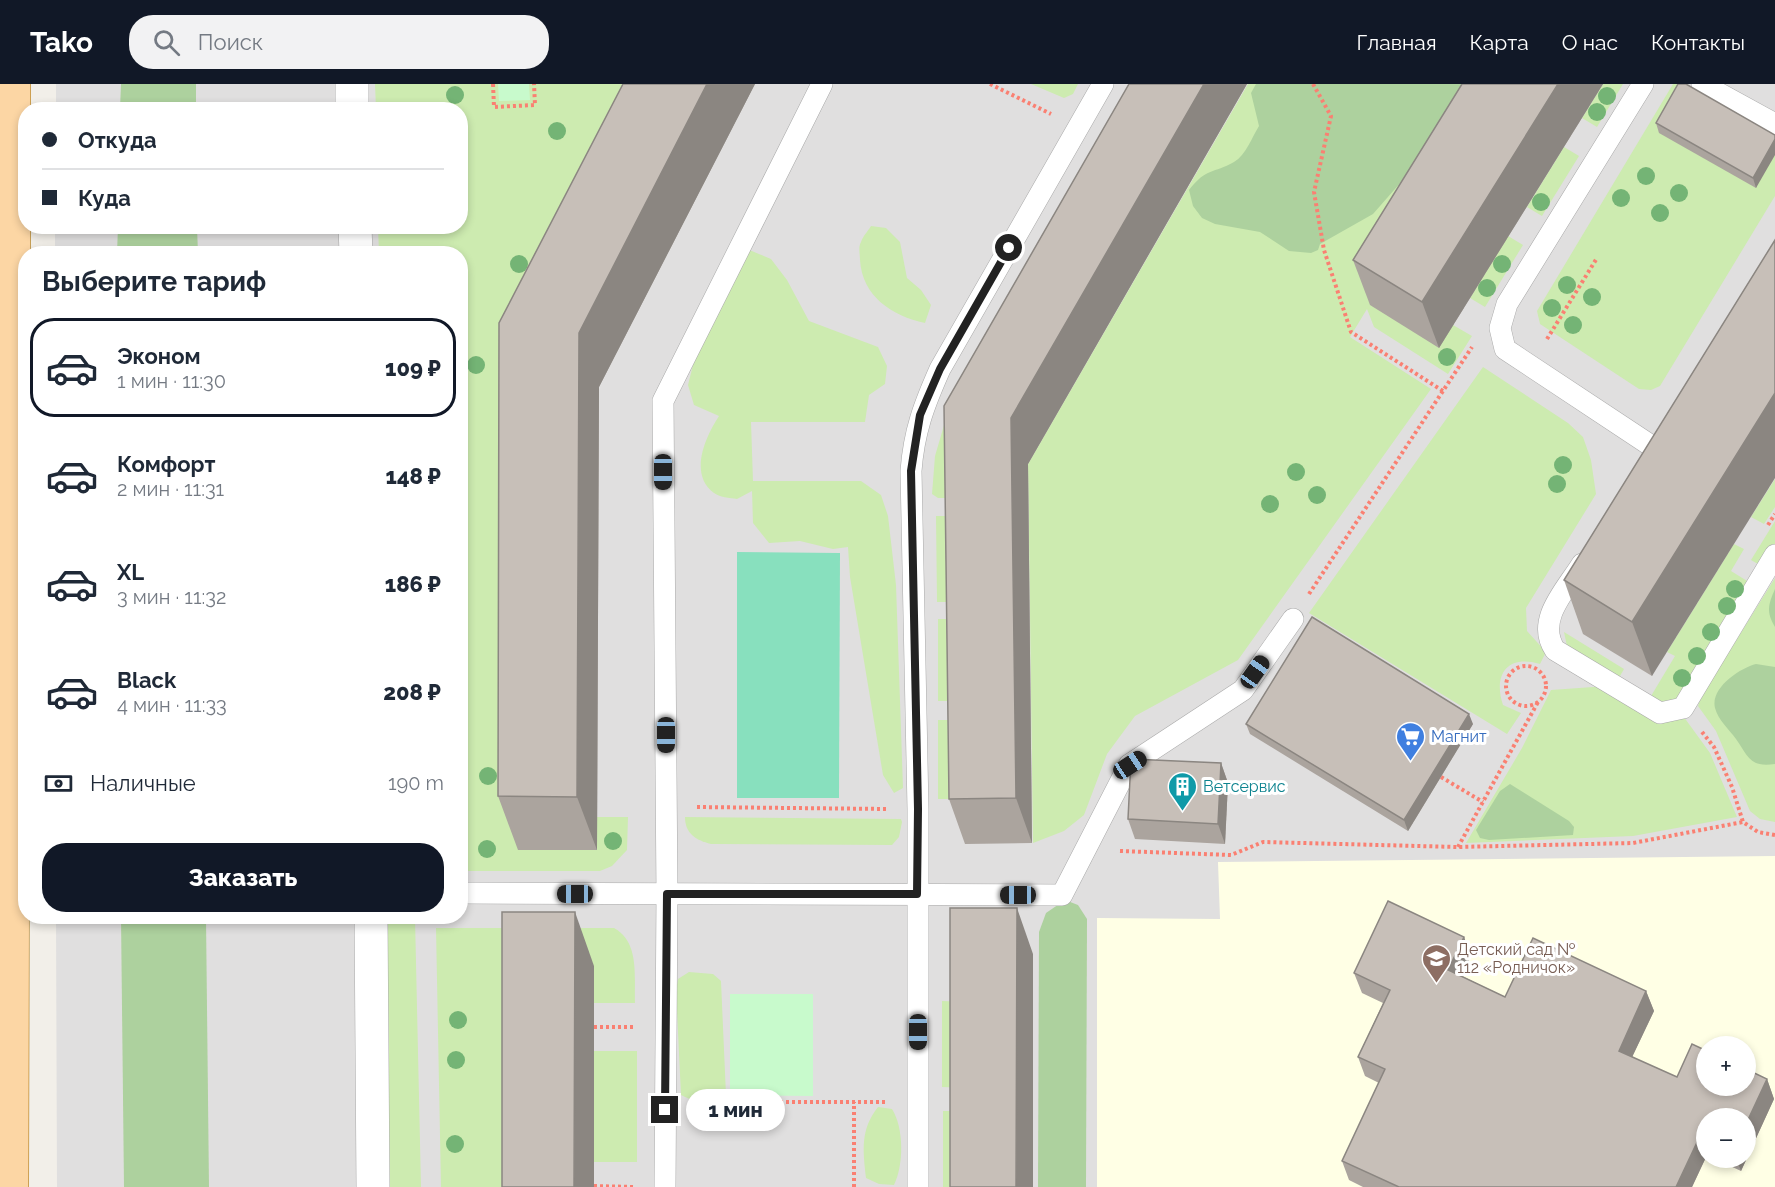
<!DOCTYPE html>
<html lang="ru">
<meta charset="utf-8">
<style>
body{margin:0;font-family:Raleway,sans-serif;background:#f2f2f3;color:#1f2937;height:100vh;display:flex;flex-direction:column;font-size:22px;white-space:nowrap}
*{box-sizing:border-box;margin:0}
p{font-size:20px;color:#747a83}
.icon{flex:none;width:33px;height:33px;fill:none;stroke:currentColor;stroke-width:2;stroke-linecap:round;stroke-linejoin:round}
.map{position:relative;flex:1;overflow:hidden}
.side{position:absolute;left:18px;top:162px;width:450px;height:678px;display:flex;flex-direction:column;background:#fff;border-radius:24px;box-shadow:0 3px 9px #0003}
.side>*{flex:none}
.top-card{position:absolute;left:18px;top:18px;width:450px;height:132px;border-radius:24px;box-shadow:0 3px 9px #0003;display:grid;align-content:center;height:132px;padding:0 24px;background:#fff}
.controls{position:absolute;left:1696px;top:952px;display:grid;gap:12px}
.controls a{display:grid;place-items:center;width:60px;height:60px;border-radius:50%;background:#fff;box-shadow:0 3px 9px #0003;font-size:30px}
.end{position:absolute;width:27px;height:27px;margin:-14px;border:8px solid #222;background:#fff;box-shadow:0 0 0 3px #fff}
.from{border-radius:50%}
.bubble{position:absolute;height:42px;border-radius:21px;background:#fff;box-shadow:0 3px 9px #0003;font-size:20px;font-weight:800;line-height:42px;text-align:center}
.car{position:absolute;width:18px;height:36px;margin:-18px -9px;border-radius:8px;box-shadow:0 0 4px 2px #0007;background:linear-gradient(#222 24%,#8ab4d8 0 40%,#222 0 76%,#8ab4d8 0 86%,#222 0)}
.top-card b{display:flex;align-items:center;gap:21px;height:57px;font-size:22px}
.top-card b+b{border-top:2px solid #e0e1e3}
.top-card i{width:15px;height:15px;background:#1f2937}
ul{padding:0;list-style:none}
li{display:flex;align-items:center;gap:18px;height:99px;margin:0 12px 9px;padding:0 12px;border:3px solid transparent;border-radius:24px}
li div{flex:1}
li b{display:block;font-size:22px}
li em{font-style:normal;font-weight:800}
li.selected{border-color:#111827}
li>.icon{width:54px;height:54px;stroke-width:1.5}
h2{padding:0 24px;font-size:27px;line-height:72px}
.pay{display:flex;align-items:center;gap:15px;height:66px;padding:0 24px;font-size:22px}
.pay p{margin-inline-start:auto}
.button{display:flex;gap:12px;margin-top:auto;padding:12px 24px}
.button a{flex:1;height:69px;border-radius:24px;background:#111827;color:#fff;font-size:24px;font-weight:800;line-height:69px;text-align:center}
header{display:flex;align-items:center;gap:36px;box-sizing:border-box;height:84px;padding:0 30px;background:#111827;color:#fff}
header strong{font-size:28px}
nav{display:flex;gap:33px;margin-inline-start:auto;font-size:21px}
.search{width:420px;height:54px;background:#f2f2f3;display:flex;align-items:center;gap:15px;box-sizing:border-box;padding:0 21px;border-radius:24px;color:#747a83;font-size:22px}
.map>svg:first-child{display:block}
</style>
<header>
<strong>Tako</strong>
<div class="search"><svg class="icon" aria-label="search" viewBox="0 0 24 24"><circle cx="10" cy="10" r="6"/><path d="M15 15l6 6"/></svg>Поиск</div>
<nav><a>Главная</a><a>Карта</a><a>О нас</a><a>Контакты</a></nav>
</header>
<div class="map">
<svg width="1775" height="1103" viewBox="0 0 1775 1103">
<rect width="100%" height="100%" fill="#f2efe9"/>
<path fill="#e0dfdf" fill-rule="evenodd" d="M56,0h1719v1103h-1718l-1,-270 404,-1v-662h-405v-27l405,-1v-116l-404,-1zM1707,963h39v39h-39zM1707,1035h39v39h-39z"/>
<path fill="#ffffe5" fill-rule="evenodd" d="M1775,772v331h-678v-269l123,1 -2,-57zM1707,963h39v39h-39zM1707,1035h39v39h-39z"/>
<g fill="#cdebb0">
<path d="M375,0h295l-138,268 -14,498h78l1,-33h31l-1,33 -15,16 -12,5h-139l-1,-617 -81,-1 -1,-26 82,-1v-116l-84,-1z"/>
<path d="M1031,0h47l-5,10 -9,4z"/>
<path d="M1248,0h259l-69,264 15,-23 19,11 -24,38 -74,-47 -7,-18 -17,28 81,52 -193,271 -103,56 -28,38 -23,61 -20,16 -31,12 -5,-379 -67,34h-23l-6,-4 3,-38 12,-41 81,49z"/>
<path d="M1603,0h20l-26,43 -15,-9z"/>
<path d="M1673,0h9l93,53v59l-115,190 -9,4 -12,-1 -99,-65 -3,-13z"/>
<path d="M1564,63l15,9 -37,60 -15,-9z"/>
<path d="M871,142l15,2 14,14 7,36 14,12 10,15 -6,18c-33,-7 -63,-27 -65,-63 0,-6 -2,-13 1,-18 2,-6 7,-11 10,-16z"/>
<path d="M1508,152l15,9 -38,62 -15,-9z"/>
<path d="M747,165l24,10 16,21 22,41 69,26 9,19 -2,18 -16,11 -4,27h-114l2,59h108l20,14 7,21 8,69 7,203 -9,5 -11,-18 -33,-198 -2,-30 -15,2 -33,-8 -31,2 -16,-20 -1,-32 -15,8c-7,-1 -18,-2 -23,-6 -26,-19 -8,-57 5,-77l-25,-11 -6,-20 9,-36z"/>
<path d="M1483,283l85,56 15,14 8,23 5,34 -70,114 1,23 19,21 -6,12c-33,-10 -47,11 -37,41l18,8 -14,21 -198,-121z"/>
<path d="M1775,395v28l-11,17 -13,-7z"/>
<path d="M936,432h25l1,86h-25z"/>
<path d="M1775,437v27l-12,19 -12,-7z"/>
<path d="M1734,460l10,5 -13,22 21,13 -70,115 -22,6 -9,-9 24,-40 -8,-4z"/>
<path d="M1775,494v244l-15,-3 -10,-8 -34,-80 -18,-25 3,-9z"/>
<path d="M938,535h24l2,82h-26z"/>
<path d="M1564,548l60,37 -8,14 -48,-32z"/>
<path d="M1607,602l74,27 29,40 27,64 -104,19 -167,7 56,-95 29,-58z"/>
<path d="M938,636h26l1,79h-27z"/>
<path d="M685,733l216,2 1,3 -3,15 -7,8 -181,-1c-16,-4 -26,-11 -26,-27z"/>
<path d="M387,833h28l6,270h-36z"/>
<path d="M436,844h178c26,14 20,49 21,75h-41l-72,184h-81z"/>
<path d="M689,888l24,2 8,7 5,114 -5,8c-15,2 -26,-1 -40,-8l-5,-105 2,-11z"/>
<path d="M942,917l25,1v86l-25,-1z"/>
<rect x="594" y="967" width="43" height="111"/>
<path d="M878,1023l14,2c12,19 12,56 2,76l-15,-1 -13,-6c-3,-28 -6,-48 12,-71z"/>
<rect x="943" y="1027" width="24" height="76"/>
</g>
<g fill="#add19e">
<path d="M121,0h75v25h-76z"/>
<path d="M1256,0h231l-114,130 -53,30 -2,6 -7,3 -22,-2 -29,-19 -45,-8 -13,-6 -9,-12 -4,-16c18,-23 24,-16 45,-28 12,-7 18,-25 25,-36l-8,-33z"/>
<path d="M118,143h79l1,26h-81z"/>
<path d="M1775,505v38c-9,-15 -7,-22 0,-38z"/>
<path d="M1756,580l19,3v97c-25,4 -27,-8 -39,-25 -7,-10 -18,-19 -21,-31 -5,-20 25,-40 41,-44z"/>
<path d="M1510,700l59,37 5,6 -1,8 -84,5 -9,-2 -4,-8 24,-39z"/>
<path d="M1065,816l13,5 9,14 -1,268h-48l1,-255 7,-19z"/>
<path d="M121,833h85l3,270h-85z"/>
</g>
<g fill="#c8facc">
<path d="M498,0h31l1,16 -31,1z"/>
<path d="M730,910h83v102l-83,-1z"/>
</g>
<path fill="#88e0be" d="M737,468l103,1 -1,245h-102z"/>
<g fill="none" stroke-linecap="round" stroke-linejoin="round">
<defs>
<g id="service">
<path d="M1643,0l-136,220 -7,24 5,21 151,100"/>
<path d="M1702,0l73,40"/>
<path d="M1582,480c-16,26 -47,56 -27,86l105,63 23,-5 92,-153"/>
<path d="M460,809l602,2 67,-130 114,-75 50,-71"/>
<path d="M665,1103l2,-293 -4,-493 159,-317"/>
<path d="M918,1103v-378l-7,-338c3,-40 13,-66 29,-102l163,-285"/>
</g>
<g id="minor">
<path d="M352,0v26"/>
<path d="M355,142l1,28"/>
<path d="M371,832l2,271"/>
</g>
<path id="primary" d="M12,1103l2,-1103"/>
</defs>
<use href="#service" stroke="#a9a9a9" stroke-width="22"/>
<use href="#minor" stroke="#a9a9a9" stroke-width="34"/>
<use href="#primary" stroke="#a06b00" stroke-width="34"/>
<g stroke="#fa8072" stroke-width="4" stroke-dasharray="3 3" stroke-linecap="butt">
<path d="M493,0l1,23 41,-2 -1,-21"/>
<path d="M990,0l61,30"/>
<path d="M1313,0l18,32 -17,76 10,58 27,82 92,59"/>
<path d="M1547,255l50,-81"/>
<path d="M1768,441l7,-11"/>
<path d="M1309,510l163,-247"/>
<circle cx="1526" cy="602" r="20"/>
<path d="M1702,648l12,15 18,40 11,35 15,10 17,3"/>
<path d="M1441,693l42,25"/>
<path d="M697,723l190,2"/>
<path d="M1458,763l80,-145"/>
<path d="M1120,767l111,4 32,-13 194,5 176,-4 110,-21"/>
<path d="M594,943h41"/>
<path d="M696,1018h190"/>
<path d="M594,1102l40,1"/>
<path d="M854,1103v-85"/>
</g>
<use href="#service" stroke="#fff" stroke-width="21"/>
<use href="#minor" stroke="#fff" stroke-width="33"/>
<use href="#primary" stroke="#fcd6a4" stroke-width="33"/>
</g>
<g fill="#74b475">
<circle cx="455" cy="11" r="9"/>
<circle cx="1607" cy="12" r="9"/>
<circle cx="1597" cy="28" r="9"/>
<circle cx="557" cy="47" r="9"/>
<circle cx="1646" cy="92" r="9"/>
<circle cx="1679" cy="109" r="9"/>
<circle cx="1621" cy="114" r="9"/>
<circle cx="1541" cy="118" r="9"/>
<circle cx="1660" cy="129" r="9"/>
<circle cx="519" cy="180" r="9"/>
<circle cx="1502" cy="180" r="9"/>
<circle cx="1567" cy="201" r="9"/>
<circle cx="1487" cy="204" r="9"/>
<circle cx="1592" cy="213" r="9"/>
<circle cx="1552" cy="224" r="9"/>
<circle cx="1573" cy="241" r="9"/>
<circle cx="1447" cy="273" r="9"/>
<circle cx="476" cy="281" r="9"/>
<circle cx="1563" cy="381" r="9"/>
<circle cx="1296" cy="388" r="9"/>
<circle cx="1557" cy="400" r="9"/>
<circle cx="1317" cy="411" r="9"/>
<circle cx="1270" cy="420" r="9"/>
<circle cx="1735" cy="505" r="9"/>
<circle cx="1727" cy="522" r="9"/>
<circle cx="1711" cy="548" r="9"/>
<circle cx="1697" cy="572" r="9"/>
<circle cx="1682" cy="594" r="9"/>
<circle cx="488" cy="692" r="9"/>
<circle cx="613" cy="757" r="9"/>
<circle cx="487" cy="765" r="9"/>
<circle cx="458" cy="936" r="9"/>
<circle cx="456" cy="976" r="9"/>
<circle cx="455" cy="1060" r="9"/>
</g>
<g fill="#aba49e">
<path d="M623,0h132l-156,303 -2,463h-79l-20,-54z"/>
<path d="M1129,0h118l-219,380 4,379 -67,1 -16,-45 -5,-393z"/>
<path d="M1462,0h141l-164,264 -69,-43 -17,-45z"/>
<path d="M1656,39l119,12 -19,53 -97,-55z"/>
<path d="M1775,156l-123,436 -69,-42 -19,-54z"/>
<path d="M1246,640h227l-65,107 -158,-97z"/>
<path d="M1221,679l7,20 -3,61 -90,-5 -7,-20z"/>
<path d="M1464,853l7,19 -9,20 43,21 141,-6 8,20 -22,46 45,20 90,2 7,20 -33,72 -28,-13h33l-39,-39v36l-15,32h-329l-14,-7 -7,-19 37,-78 -14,-7 -7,-19 25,-54 -21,-10 -8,-20z"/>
</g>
<g fill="#8b8681">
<path d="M707,0h48l-156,303 -2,463 -20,-53 2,-464z"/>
<path d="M1204,0h43l-219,380 4,379 -16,-45 -5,-380z"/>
<path d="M1558,0h45l-164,264 -17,-46z"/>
<path d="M1775,55v16l-19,33 -3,-10z"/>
<path d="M1775,309v85l-123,198 -20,-54z"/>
<path d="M1469,630l4,10 -65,107 -4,-11z"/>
<path d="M1221,679l7,20 -3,61 -7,-20z"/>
<path d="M1017,824l16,46v233h-17z"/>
<path d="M575,828l19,54v221h-20z"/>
<path d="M1464,853l7,19 -16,33 -7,-19z"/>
<path d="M1646,907l8,20 -28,59 -7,-19z"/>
<path d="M1767,995l7,20 -33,72 -5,-13h10v-34z"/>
<path d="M1700,1052l7,19 -15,32h-16z"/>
</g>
<g fill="#c7bfb8" stroke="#8b8681" stroke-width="1.5">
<path d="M623,0h84l-128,249 -2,464 -79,-1 1,-473z"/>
<path d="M1129,0h75l-193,334 5,380 -67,1 -5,-393z"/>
<path d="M1462,0h96l-136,218 -69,-42z"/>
<path d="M1678,0h8l89,51v4l-22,39 -97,-55z"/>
<path d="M1775,156v153l-143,229 -68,-42z"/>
<path d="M1312,533l157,97 -65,106 -158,-96z"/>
<path d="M1131,675l90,4 -3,61 -90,-5z"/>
<path d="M1388,817l76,36 -16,33 57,27 28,-59 113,53 -27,60 58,26 15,-33 15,7v35h39v-17l21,10 -21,45v-5h-39v20l-7,-3 -24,51h-277l-57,-26 43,-92 -27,-12 32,-67 -36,-17z"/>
<path d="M950,824h67l-1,279h-66z"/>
<path d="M502,828h73l-1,275h-72z"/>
</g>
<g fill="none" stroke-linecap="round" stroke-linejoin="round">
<path stroke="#222" stroke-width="8" d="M665,1026l2,-216h250l1,-85 -7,-338 9,-56 20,-46 69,-121"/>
</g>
<defs>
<symbol id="supermarket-pin" viewBox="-11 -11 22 30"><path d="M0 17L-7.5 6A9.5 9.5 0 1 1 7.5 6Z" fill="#3f7fe0" stroke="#fff"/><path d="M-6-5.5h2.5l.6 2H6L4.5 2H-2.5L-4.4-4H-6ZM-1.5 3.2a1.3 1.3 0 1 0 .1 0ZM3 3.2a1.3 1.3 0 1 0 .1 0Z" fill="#fff"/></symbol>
<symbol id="building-pin" viewBox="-11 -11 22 30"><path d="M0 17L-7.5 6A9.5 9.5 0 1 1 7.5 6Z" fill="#0f9aa8" stroke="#fff"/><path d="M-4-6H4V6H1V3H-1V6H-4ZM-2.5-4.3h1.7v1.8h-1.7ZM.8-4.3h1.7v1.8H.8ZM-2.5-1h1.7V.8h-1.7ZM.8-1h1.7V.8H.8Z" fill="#fff"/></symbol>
<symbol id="school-pin" viewBox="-11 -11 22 30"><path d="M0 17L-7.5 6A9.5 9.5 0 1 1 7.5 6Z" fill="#8d6e63" stroke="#fff"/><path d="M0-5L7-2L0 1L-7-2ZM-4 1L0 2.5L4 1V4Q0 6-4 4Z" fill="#fff"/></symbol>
</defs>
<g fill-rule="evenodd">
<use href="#supermarket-pin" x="1394" y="636" width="33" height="45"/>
<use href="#building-pin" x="1166" y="686" width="33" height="45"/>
<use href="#school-pin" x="1420" y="858" width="33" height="45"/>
</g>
<g text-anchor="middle" stroke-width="6" stroke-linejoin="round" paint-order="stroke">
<g font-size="16" fill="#366cbe" stroke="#fff" text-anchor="start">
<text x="1431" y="658">Магнит</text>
</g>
<g font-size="16" fill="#0d838f" stroke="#fff" text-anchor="start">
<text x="1203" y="708">Ветсервис</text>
</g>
<g font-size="16" fill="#785e54" stroke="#fff" text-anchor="start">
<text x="1457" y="871">Детский сад №<tspan x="1457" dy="18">112 «Родничок»</tspan></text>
</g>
</g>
</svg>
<div class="controls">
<a>+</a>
<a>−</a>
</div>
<i class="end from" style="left:1009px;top:164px"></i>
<i class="end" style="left:665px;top:1026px"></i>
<div class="bubble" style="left:686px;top:1005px;width:99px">1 мин</div>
<i class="car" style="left:663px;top:388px;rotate:180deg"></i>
<i class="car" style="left:1255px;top:588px;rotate:35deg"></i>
<i class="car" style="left:666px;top:651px;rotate:180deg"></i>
<i class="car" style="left:1130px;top:681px;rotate:57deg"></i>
<i class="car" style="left:575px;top:810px;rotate:270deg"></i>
<i class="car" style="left:1018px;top:811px;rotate:270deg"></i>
<i class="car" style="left:918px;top:948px;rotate:180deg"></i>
<div class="top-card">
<b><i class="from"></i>Откуда</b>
<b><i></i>Куда</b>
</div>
<section class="side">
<h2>Выберите тариф</h2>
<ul>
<li class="selected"><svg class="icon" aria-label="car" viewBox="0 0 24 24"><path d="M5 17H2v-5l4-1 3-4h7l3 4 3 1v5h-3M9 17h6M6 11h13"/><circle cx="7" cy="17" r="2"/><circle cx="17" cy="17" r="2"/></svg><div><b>Эконом</b><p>1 мин · 11:30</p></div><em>109 ₽</em></li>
<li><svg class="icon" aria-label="car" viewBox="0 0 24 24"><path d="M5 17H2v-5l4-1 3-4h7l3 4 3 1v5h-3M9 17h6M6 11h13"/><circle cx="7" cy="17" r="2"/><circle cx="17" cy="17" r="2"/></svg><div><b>Комфорт</b><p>2 мин · 11:31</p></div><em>148 ₽</em></li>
<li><svg class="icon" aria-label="car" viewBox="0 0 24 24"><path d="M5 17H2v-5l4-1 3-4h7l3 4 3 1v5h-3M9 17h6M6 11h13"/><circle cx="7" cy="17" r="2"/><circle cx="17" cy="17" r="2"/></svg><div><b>XL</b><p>3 мин · 11:32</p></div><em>186 ₽</em></li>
<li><svg class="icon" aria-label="car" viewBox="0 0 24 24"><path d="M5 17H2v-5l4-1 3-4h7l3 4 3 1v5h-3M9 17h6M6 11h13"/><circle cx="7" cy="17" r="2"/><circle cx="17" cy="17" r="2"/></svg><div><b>Black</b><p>4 мин · 11:33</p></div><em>208 ₽</em></li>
</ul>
<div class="pay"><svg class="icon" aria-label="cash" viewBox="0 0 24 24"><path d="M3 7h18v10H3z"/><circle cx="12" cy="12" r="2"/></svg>Наличные<p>190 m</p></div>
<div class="button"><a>Заказать</a></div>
</section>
</div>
